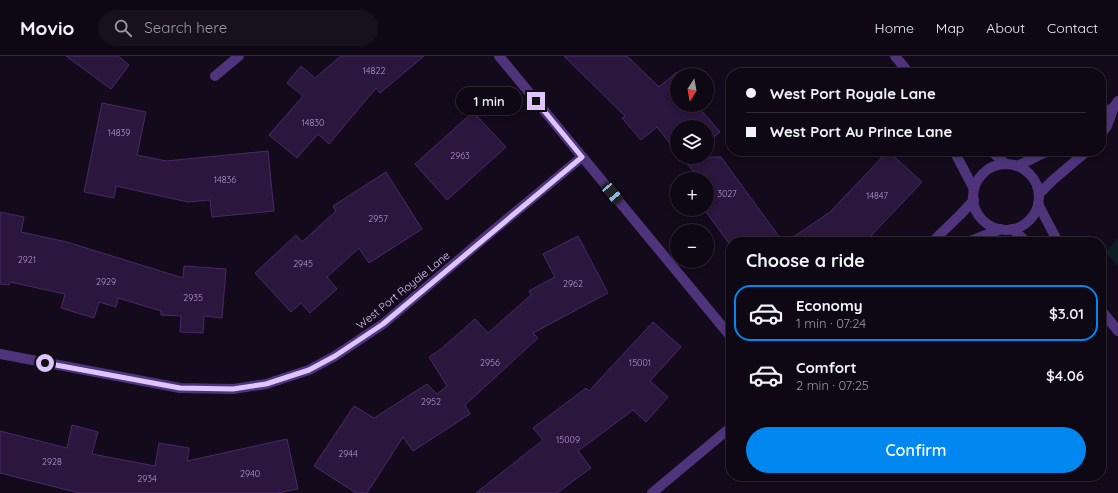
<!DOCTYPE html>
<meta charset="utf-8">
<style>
body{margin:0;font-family:Quicksand,sans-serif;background:#17111d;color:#f1f3f6;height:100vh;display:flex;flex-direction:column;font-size:15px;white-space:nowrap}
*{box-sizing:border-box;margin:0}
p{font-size:13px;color:#9b9aa0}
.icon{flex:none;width:22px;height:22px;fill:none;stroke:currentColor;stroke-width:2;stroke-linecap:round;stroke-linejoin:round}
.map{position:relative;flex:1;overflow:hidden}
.panel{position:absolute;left:726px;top:181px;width:380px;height:244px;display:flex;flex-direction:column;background:#0e0814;border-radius:16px;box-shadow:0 2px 6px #0003,0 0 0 1px #2e2934}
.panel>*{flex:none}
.hud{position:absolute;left:726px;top:12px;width:380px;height:88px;border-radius:16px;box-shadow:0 2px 6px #0003,0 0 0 1px #2e2934;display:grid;align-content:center;height:88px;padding:0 20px;background:#0e0814}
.needle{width:26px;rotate:191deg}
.buttons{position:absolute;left:670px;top:12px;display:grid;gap:8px}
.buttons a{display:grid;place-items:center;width:44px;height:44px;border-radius:50%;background:#0e0814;box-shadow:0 2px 6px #0003,0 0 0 1px #2e2934;font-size:20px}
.end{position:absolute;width:18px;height:18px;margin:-9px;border:5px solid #dfc5ff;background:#111;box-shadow:0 0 0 2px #111}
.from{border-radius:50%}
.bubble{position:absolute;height:28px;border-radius:14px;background:#0e0814;box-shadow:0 2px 6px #0003,0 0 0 1px #2e2934;font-size:13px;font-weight:600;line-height:28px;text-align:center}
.car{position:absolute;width:12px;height:24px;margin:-12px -6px;border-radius:5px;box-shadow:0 0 3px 1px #0007;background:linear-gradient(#222 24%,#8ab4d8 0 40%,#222 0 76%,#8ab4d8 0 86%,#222 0)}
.hud b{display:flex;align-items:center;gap:14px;height:38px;font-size:15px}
.hud b+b{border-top:1px solid #2e2934}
.hud i{width:10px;height:10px;background:#f1f3f6}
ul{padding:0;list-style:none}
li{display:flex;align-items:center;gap:12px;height:56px;margin:0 8px 6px;padding:0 12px;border:2px solid transparent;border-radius:16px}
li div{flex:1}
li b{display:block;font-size:15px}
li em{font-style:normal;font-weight:600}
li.active{border-color:#0088f0}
li>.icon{width:36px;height:36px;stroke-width:1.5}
h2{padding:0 20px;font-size:18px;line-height:48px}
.action{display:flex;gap:8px;margin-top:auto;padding:8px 20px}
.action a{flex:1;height:46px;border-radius:24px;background:#0088f0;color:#fff;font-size:16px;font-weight:600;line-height:46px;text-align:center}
header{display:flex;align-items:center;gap:24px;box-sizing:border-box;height:56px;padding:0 20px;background:#0e0814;border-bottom:1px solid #2e2934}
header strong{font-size:19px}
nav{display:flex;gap:22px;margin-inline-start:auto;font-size:14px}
.search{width:280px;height:36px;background:#17111d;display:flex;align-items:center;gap:10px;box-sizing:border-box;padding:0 14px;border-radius:22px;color:#9b9aa0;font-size:15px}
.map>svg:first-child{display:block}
</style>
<header>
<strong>Movio</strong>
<div class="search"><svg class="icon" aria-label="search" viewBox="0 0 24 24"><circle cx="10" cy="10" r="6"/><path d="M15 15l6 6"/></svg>Search here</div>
<nav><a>Home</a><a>Map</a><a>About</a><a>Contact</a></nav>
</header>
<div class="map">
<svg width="1118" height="437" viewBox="0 0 1118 437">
<rect width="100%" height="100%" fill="#130a1b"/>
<path fill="#0d1e25" d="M1118,182v28l-13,-14z"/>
<g fill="#2b163d" stroke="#4b2869">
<path d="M66,0h52l11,9 -18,24z"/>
<path d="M341,0h83l-44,37 -4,-5 -47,56 -11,-10 -21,24 -28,-23 34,-39 -16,-13 14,-17 14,12z"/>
<path d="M564,0h63l32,31 18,-15v33h20l23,27 -13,11v-16h-30v25l-20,-25 -16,13 -19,-22 3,-2z"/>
<path d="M102,47l44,9 -9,43 29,6 102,-10 6,60 -62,6 -2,-17 -22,2 -72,-16 -2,12 -30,-6z"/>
<path d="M473,56l33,35 -59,53 -32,-36z"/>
<path d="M888,95l34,31 -57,60h-79l44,-30z"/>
<path d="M681,101h40l62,85h-55l-24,-33h3v-30h-23l10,-7z"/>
<path d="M386,116l36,57 -53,34 -10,-15 -32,29 10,12 -27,24 -9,-10 -10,9 -36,-39 41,-38 6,7 34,-31 -3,-5z"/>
<path d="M0,156l24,5 -3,15 46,10 116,36 1,-12 42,3 -4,49 -18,-2 -1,17 -23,-1 1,-16 -20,-1v-4l-43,-13 -2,9 -17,-5 -5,16 -33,-10 4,-14 -55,-12 -1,3 -9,-1z"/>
<path d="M578,180l30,57 -75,40 5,5 -73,67 5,9 -57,37 -10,-14 -36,56h-11l-42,-27 40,-60 20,12 53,-34 10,10 10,-8 -18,-29 12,-8 34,-30 13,14 43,-38 -2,-4 26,-14 -12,-23z"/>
<path d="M653,266l28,25 -31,34 18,16 -22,25 -13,-12 -55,41 13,17 -34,25h-81l67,-53 -10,-12 53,-40 3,3z"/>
<path d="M72,369l26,7 -6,22 63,12 4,-23 30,5 -2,13 100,-22 11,50 -20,4h-199l-79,-20v-42l67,17z"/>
</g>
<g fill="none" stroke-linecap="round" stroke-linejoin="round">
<g stroke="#4f347c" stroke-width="10">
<path d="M499,0l232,281"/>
<path d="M895,0l14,17"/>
<path d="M215,20l24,-20"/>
<path d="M1101,59l13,-8"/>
<path d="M1101,78l6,-8 7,-19 4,-6"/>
<path d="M954,95l20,38"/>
<path d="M991,95l15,13"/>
<circle cx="1006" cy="141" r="33"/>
<path d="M1017,110l31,-15"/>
<path d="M1039,138l14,-14 34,-29"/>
<path d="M1038,148l20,38"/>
<path d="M1012,173l15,13"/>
<path d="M932,186l28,-27 14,-15"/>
<path d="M968,186l33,-13"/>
<path d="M1101,254l17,21"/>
<path d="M0,298l180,34 53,1 33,-5 43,-14 26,-14 48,-32 112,-95 87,-72"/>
<path d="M652,437l79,-66"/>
</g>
</g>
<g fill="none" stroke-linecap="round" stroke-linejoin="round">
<path stroke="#dfc5ff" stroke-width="5" d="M45,307l135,25 53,1 33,-5 43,-14 26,-14 48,-32 199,-167 -46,-56"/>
</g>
<g text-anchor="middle" stroke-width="4" stroke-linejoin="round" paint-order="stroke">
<g font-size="9" fill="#b299ce">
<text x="374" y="18">14822</text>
<text x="313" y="70">14830</text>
<text x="119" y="80">14839</text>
<text x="460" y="103">2963</text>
<text x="225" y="127">14836</text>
<text x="727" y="141">3027</text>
<text x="877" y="143">14847</text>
<text x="378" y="166">2957</text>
<text x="27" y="207">2921</text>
<text x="303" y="211">2945</text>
<text x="106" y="229">2929</text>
<text x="573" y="231">2962</text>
<text x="193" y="245">2935</text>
<text x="490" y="310">2956</text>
<text x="640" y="310">15001</text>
<text x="431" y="349">2952</text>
<text x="568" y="387">15009</text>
<text x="348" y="401">2944</text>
<text x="52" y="409">2928</text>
<text x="250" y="421">2940</text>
<text x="147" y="426">2934</text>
</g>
<g font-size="11" fill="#dfc5ff" stroke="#130a1b">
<text transform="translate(403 234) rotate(-39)" y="4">West Port Royale Lane</text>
</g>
</g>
</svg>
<div class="buttons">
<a><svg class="needle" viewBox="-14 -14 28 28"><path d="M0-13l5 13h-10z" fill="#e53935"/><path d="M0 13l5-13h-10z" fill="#9b9aa0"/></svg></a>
<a><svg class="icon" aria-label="layers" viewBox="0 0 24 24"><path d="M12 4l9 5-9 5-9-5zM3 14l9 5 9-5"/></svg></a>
<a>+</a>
<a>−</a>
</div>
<i class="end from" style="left:45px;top:307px"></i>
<i class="end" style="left:536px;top:45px"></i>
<div class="bubble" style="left:456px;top:31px;width:66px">1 min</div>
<i class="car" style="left:612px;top:137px;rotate:140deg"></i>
<div class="hud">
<b><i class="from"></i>West Port Royale Lane</b>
<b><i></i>West Port Au Prince Lane</b>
</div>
<section class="panel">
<h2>Choose a ride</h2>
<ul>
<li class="active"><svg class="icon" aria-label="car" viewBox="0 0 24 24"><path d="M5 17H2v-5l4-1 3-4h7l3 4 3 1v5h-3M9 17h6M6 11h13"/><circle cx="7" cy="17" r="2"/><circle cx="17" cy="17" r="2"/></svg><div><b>Economy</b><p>1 min · 07:24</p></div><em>$3.01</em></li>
<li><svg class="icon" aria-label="car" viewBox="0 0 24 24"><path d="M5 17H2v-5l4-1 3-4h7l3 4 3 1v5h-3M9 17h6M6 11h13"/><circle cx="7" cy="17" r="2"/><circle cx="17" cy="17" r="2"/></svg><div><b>Comfort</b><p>2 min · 07:25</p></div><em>$4.06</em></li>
</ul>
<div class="action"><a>Confirm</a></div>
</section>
</div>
